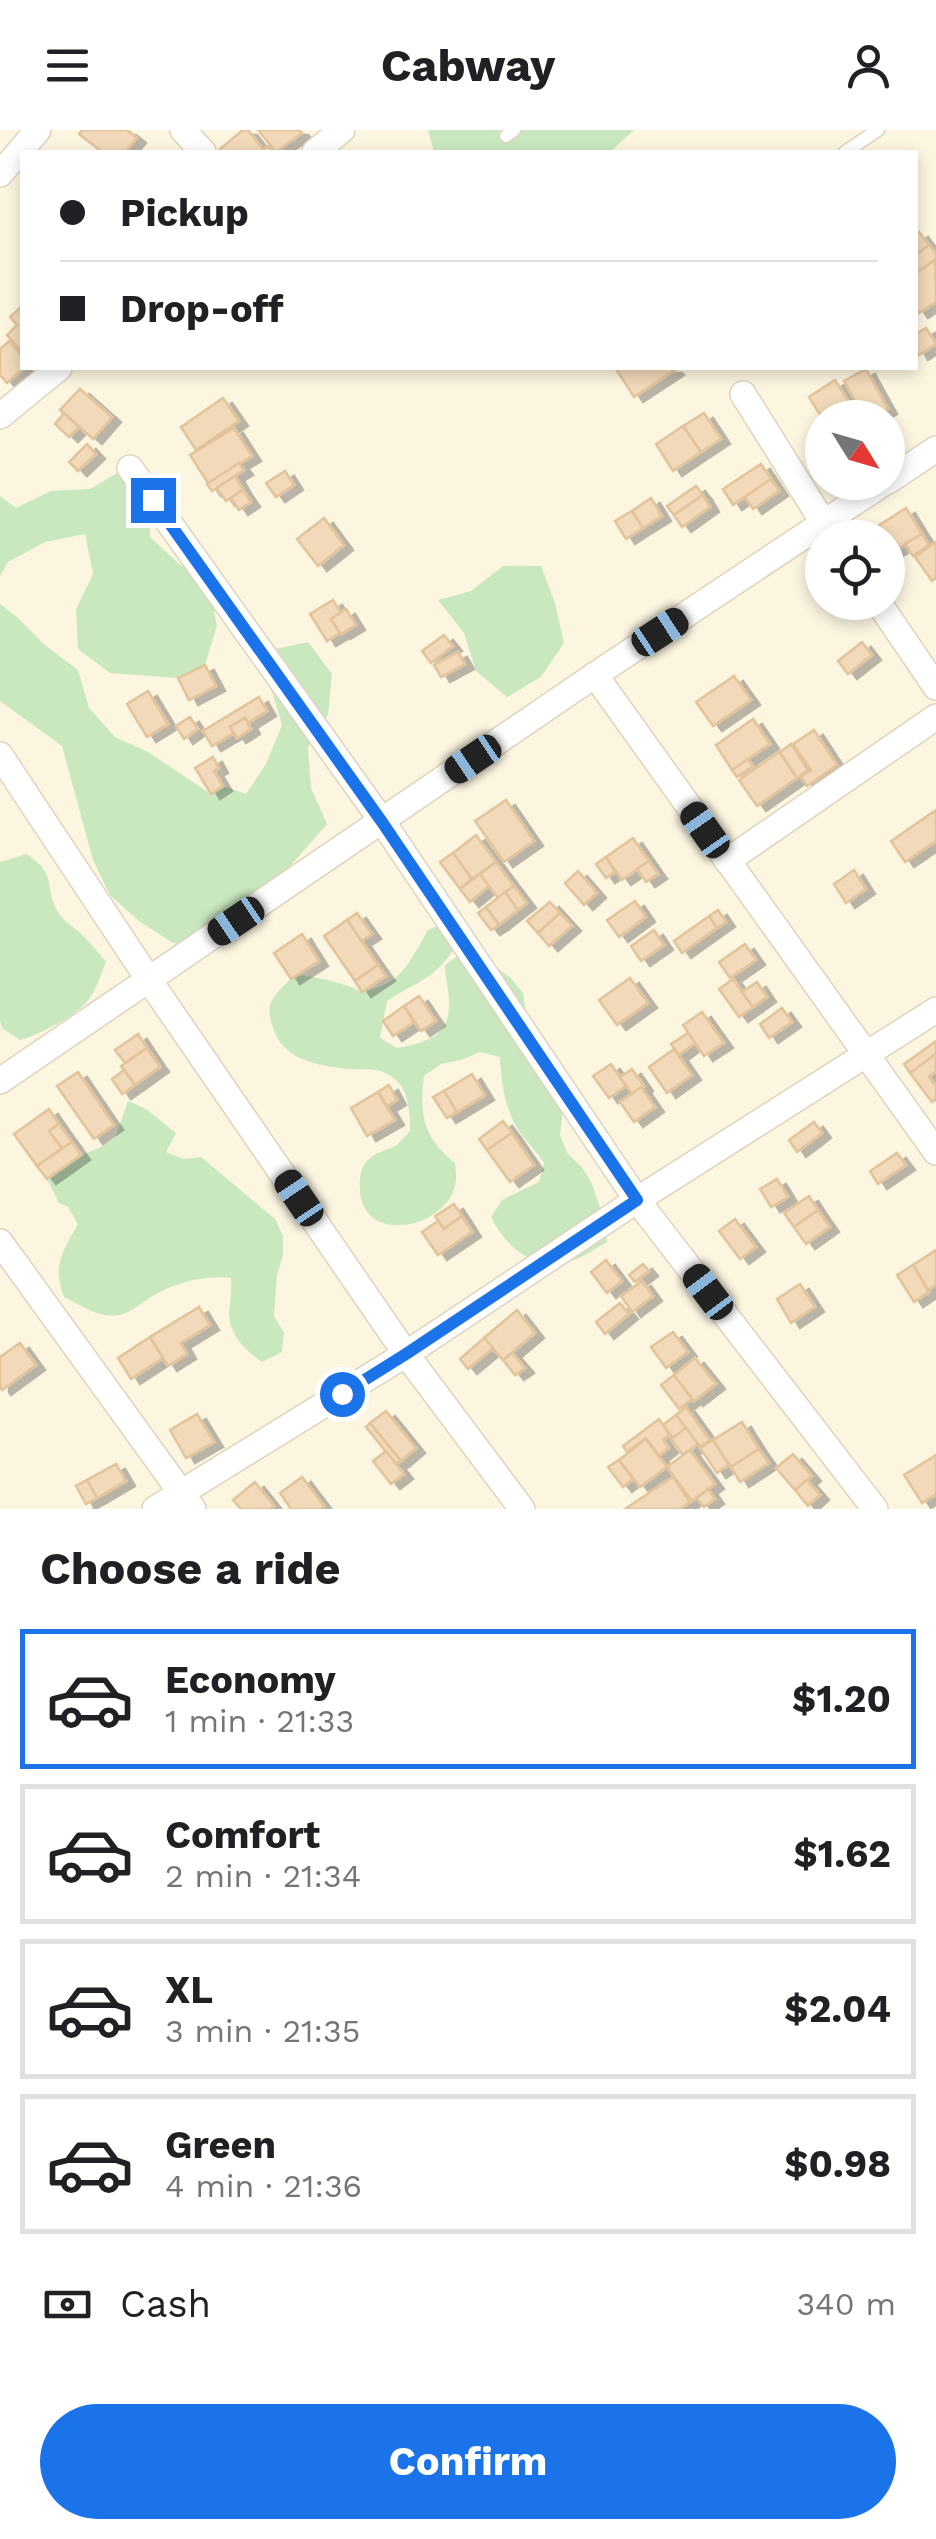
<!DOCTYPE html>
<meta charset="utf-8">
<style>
body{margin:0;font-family:"Work Sans",sans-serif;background:#f6f6f6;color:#202124;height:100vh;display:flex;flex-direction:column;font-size:38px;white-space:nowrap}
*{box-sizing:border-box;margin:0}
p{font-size:32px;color:#757577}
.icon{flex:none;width:55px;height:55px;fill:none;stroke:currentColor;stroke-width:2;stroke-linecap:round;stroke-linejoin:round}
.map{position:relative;height:1379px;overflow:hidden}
.panel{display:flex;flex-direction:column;background:#fff;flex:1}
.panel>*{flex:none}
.banner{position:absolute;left:20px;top:20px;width:898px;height:220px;border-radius:0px;box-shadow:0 5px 15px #0003;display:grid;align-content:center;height:220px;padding:0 40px;background:#fff}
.needle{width:65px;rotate:127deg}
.controls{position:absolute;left:805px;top:270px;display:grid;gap:20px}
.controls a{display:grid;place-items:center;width:100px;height:100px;border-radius:50%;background:#fff;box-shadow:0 5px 15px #0003;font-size:50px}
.end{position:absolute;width:45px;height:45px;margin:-22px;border:12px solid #1a73e8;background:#fff;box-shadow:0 0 0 5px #fff}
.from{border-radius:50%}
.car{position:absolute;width:30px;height:60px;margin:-30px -15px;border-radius:12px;box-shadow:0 0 8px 2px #0007;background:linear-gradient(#222 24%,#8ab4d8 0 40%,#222 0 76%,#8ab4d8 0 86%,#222 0)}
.banner b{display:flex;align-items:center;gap:35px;height:95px;font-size:38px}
.banner b+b{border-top:2px solid #e0e0e0}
.banner i{width:25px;height:25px;background:#202124}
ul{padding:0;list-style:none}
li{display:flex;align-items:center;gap:30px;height:140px;margin:0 20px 15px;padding:0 20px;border:5px solid #e0e0e0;border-radius:0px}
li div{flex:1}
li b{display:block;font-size:38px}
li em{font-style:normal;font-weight:700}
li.on{border-color:#1a73e8}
li>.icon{width:90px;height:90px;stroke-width:1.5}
h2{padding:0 40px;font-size:45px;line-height:120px}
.pay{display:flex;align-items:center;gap:25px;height:110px;padding:0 40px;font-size:38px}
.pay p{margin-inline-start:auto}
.cta{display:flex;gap:20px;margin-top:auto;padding:20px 40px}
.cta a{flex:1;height:115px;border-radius:60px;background:#1a73e8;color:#fff;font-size:40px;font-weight:700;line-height:115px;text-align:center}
header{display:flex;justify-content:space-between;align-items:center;height:130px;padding:0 40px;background:#fff;font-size:45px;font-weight:700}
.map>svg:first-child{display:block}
</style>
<header><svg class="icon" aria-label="menu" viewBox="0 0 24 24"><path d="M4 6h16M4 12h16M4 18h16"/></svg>Cabway<svg class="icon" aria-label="person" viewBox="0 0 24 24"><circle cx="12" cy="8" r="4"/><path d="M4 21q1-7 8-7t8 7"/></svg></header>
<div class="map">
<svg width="936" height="1379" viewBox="0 0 936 1379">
<defs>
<filter id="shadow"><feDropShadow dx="9" dy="5" stdDeviation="0" flood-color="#0004"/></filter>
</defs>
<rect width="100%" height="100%" fill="#fcf6e1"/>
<g fill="#c9e8c0">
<path d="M428,0h71l6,5 3,-5h126l-24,22h-176z"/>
<path d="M124,339l25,28 1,40 28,26 31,23 8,40 -12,39 -27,13 -68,-5 -32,-24 -2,-40 17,-35 -8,-40 -40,8 -37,20 -8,14v-80l16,12 35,-17 39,-2z"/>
<path d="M503,436h38l14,37 9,40 -23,34 -34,20 -31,-26 -12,-38 -26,-33 33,-9z"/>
<path d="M0,474l17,13 28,28 33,25 11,38 26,29 33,15 63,42 12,-8 23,8 20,-30 16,-39 -11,-37v-38l37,-8 24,32 -4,41 -20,33 3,40 16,36 -55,63 -58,55 -41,1 -34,-22 -29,-26 -17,-35 -31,-114 -62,-45z"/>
<path d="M26,724c34,21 16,34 34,61 5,7 12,11 18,16 10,9 19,20 28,31 -5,11 -9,27 -17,37 -11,16 -50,36 -69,41l-18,-12 -2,-7v-159z"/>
<path d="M447,792l12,17c-18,38 -40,41 -72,62l-7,37 17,10c25,-5 52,-10 52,-42 1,-12 -4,-27 -4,-41l15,-11 20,1 31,23 12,15 3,20 39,80 -5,42 8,19 14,13 10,17 13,38 2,20c-11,6 -24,16 -36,19 -37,11 -65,-14 -80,-44l11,-17 37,-18 5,-19c-8,-12 -18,-22 -26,-33 -13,-21 -17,-49 -18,-73l-20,-5 -19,8 -20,4 -17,12c-5,39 0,62 31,87 1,8 2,16 0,23 -11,43 -91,59 -95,5 -1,-10 0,-22 6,-29 8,-10 17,-10 27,-15 7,-3 12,-11 17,-16 0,-20 -1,-45 -21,-56 -13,-8 -25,-5 -39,-6 -30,-3 -67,-8 -77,-41 -2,-7 -5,-16 -3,-23 4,-13 17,-20 24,-31 22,3 49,8 68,18 42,-9 46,-29 66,-62z"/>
<path d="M128,971l18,8 30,24 -10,19 17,7 18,-2 74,62 8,17v20l-6,19 -3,41 10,17 -2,19 -20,10c-16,-11 -33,-27 -33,-49 1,-12 3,-22 2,-35 -25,-3 -53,4 -75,16 -20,11 -30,27 -56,20 -12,-3 -25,-12 -36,-17 -12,-31 -2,-45 14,-73l-10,-17 -9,-4 -12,-24 34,-24 18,-7 16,-10z"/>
</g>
<g fill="#f1d9b9" stroke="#e3c39a" stroke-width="2.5" filter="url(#shadow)">
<path d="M82,0h45l10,8 -12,14h-23l-23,-18z"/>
<path d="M243,0h5l15,19 5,-3 5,6h-51l-2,-3z"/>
<path d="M258,0h41l3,3 -26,19z"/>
<path d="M919,102l10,13 -14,11v-21z"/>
<path d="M929,115l7,9v5l-20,14 -1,-17z"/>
<path d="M935,130l1,42 -17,11 -4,-6v-33z"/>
<path d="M22,176v46l-15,-17 10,-10 -7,-8z"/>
<path d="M926,198l10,16 -17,11 -4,-7v-13z"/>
<path d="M9,211l13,15 1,12 -16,15 -7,-8v-26z"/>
<path d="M619,238h54l2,2 -41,27 -18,-28z"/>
<path d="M866,239l22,40 -15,9h-8l-21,-37z"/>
<path d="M835,250l24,38h-37l-13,-21z"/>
<path d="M80,259l32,28 -19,22 -33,-29z"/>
<path d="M223,268l16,23 -43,29 -15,-23z"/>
<path d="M64,283l15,14 -10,10 -14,-13z"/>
<path d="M704,283l17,26 -20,13 -18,-26z"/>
<path d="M683,296l18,26 -28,19 -17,-27z"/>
<path d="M234,298l18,28 -44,27 -18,-28z"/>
<path d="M87,314l9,10 -18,17 -9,-9z"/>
<path d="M239,333l5,7 -32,21 -5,-7z"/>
<path d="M761,334l10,15 -38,26 -10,-16z"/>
<path d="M285,341l9,14 -18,12 -10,-14z"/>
<path d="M235,346l8,14 -17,11 -9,-13z"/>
<path d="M771,349l8,12 -26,18 -8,-12z"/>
<path d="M696,356l7,9 -29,20 -7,-9z"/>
<path d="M243,360l8,12 -12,8 -8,-12z"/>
<path d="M703,365l7,12 -28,20 -8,-12z"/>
<path d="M651,368l11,18 -19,12 -11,-17z"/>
<path d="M906,378l16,26 -28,17 -16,-25z"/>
<path d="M632,381l11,17 -17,11 -11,-18z"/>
<path d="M324,388l20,27 -26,21 -21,-27z"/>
<path d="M922,404l7,11 -16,11 -8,-12z"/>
<path d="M936,412v36l-4,3 -17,-24z"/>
<path d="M333,470l8,13 -10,6 9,14 -13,8 -17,-27z"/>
<path d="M346,479l10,16 -15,9 -10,-15z"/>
<path d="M444,505l9,11 -22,17 -9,-12z"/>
<path d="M862,512l10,13 -24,19 -10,-13z"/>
<path d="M458,522l7,12 -24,13 -7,-12z"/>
<path d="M205,535l11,21 -27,14 -11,-22z"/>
<path d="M734,546l17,24 -38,26 -17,-24z"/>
<path d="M148,561l20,33 -21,13 -20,-33z"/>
<path d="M259,567l8,14 -19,12 -3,-5 -15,9 4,6 -22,13 -9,-15z"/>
<path d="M190,587l8,12 -14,10 -8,-13z"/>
<path d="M245,588l6,11 -14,9 -7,-11z"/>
<path d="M753,589l17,25 -38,26 -16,-25z"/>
<path d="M814,600l23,35 -30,21 -6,-9 10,-7 -18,-26z"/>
<path d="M791,614l17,26 -11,8 -17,-26z"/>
<path d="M779,622l18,26 -40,28 -18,-26z"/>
<path d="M213,627l6,11 -5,3 9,15 -12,8 -16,-26z"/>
<path d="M748,629l5,7 -16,11 -5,-7z"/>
<path d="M506,670l28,41 -30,21 -29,-41z"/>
<path d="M936,680v31l-31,21 -14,-21z"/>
<path d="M476,705l20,27 -24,17 -19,-26z"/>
<path d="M633,708l16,23 -27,19 -16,-23z"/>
<path d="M453,723l19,26 -12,10 -20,-27z"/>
<path d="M606,727l9,15 -9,6 -10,-14z"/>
<path d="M649,731l9,13 -12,8 -9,-13z"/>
<path d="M496,732l18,24 -16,12 -18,-24z"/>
<path d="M854,740l12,19 -20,14 -12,-19z"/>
<path d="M578,741l19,22 -13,12 -19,-22z"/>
<path d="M480,744l9,12 -19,16 -10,-13z"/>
<path d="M514,756l13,17 -9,7 -13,-18z"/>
<path d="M505,762l13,18 -19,15 -13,-18z"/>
<path d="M635,771l11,16 -27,20 -12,-17z"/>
<path d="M550,772l10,11 -22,20 -11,-12z"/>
<path d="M486,777l13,18 -8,5 -13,-17z"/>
<path d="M718,780l8,12 -9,6 -8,-12z"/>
<path d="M357,783l15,21 -11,7 -14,-21z"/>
<path d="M560,783l12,13 -23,20 -11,-13z"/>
<path d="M709,786l8,12 -35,25 -8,-12z"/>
<path d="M347,790l31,45 -23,16 -31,-45z"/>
<path d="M654,800l10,15 -23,16 -10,-15z"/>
<path d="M302,804l17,27 -28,18 -17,-26z"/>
<path d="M745,814l11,16 -26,18 -11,-16z"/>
<path d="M378,835l8,11 -24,16 -7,-11z"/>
<path d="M630,848l18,25 -31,22 -18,-25z"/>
<path d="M733,849l20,28 -14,10 -20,-28z"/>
<path d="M757,852l10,15 -14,10 -11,-15z"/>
<path d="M419,866l17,25 -15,10 -17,-25z"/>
<path d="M404,876l10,16 -21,14 -10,-15z"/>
<path d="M782,878l10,14 -23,16 -9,-14z"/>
<path d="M702,882l22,31 -20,13 -21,-31z"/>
<path d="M688,903l7,10 -16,12 -8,-11z"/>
<path d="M138,904l9,14 -22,15 -10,-13z"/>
<path d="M936,911v13l-26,19 -6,-9z"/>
<path d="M147,918l13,19 -25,18 -14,-19z"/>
<path d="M674,919l18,26 -25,18 -18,-26z"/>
<path d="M936,924v17l-7,6 7,9v13l-4,3 -22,-29z"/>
<path d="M611,934l15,22 -17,12 -16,-22z"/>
<path d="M632,939l12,17 -12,8 -12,-17z"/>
<path d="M124,940l11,15 -13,9 -10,-15z"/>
<path d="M78,942l36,53 -20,14 -37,-53z"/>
<path d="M472,944l13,21 -28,17 -13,-21z"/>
<path d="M389,955l8,15 -10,6 -9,-14z"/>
<path d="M641,957l14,20 -21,15 -14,-20z"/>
<path d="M444,961l13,21 -10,6 -14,-21z"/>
<path d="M378,962l17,28 -28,16 -16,-28z"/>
<path d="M49,979l10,15 -10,7 13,17 -25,18 -23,-32z"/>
<path d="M503,991l9,12 -25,17 -8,-11z"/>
<path d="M814,992l8,11 -25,19 -8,-12z"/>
<path d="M59,994l13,18 -10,6 -13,-17z"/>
<path d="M512,1003l22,32 -24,17 -23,-32z"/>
<path d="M72,1012l9,13 -34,24 -10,-13z"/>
<path d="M897,1023l9,12 -28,19 -8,-13z"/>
<path d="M777,1049l11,18 -17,10 -11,-18z"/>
<path d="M809,1066l9,14 -24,17 -10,-14z"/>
<path d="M454,1074l8,12 -18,13 -9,-13z"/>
<path d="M818,1080l12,17 -24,17 -12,-17z"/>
<path d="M462,1086l10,16 -34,23 -16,-23 16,-11 6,8z"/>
<path d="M735,1089l21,28 -16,12 -21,-28z"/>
<path d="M936,1120v35l-8,5 -15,-25z"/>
<path d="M606,1130l16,21 -15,12 -16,-21z"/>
<path d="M643,1134l6,7 -14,11 -6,-7z"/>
<path d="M913,1135l16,27 -15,10 -17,-27z"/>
<path d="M642,1151l11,15 -21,16 -11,-16z"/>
<path d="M800,1154l15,23 -24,16 -14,-24z"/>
<path d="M620,1173l9,11 -24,20 -9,-12z"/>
<path d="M199,1177l11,18 -29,18 6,11 -19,12 -18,-29z"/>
<path d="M517,1180l18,23 -32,27 -19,-22z"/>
<path d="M673,1202l15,20 -22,16 -15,-21z"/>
<path d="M150,1207l13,21 -32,21 -13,-21z"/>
<path d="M484,1208l9,10 -25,21 -8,-10z"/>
<path d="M20,1213l16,22 -34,25 -2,-3v-30z"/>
<path d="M512,1223l13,15 -10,7 -12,-15z"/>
<path d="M695,1228l21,26 -22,17 -20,-26z"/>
<path d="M674,1245l18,24 -13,10 -18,-24z"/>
<path d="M686,1277l24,33 -10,7 -24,-32z"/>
<path d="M386,1281l30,37 -15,13 -31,-38z"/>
<path d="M197,1284l17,28 -28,16 -16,-28z"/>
<path d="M676,1285l10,13 -13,10 -10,-13z"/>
<path d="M659,1289l11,16 -7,5 6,8 -10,8 -13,-18 -19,14 -4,-6z"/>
<path d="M742,1292l17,27 -28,18 -18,-27z"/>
<path d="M370,1293l31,38 -5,3 -30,-37z"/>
<path d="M686,1298l12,16 -15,11 -12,-16z"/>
<path d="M646,1309l21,28 -27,20 -21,-27z"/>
<path d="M713,1310l16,25 -12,8 -17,-25z"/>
<path d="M759,1319l10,14 -29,19 -9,-15z"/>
<path d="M690,1320l25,34 -23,17 -25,-34z"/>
<path d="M386,1321l18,23 -13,10 -18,-23z"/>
<path d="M793,1324l19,22 -17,14 -19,-22z"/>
<path d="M936,1325v39l-14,9 -18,-28z"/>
<path d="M619,1330l14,19 -10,8 -15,-20z"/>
<path d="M116,1334l10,17 -29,17 -10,-18z"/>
<path d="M302,1347l22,29 -3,3h-30l-11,-16z"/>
<path d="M673,1347l17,25 -10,7h-55z"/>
<path d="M87,1350l10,18 -11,6 -10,-18z"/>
<path d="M807,1350l13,15 -12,11 -13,-16z"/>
<path d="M255,1352l19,24 -4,3h-29l-8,-9z"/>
<path d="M708,1359l7,10 -11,8 -7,-9z"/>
</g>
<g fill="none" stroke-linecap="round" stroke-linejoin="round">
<defs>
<g id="lane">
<path d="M506,6l8,-6"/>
<path d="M845,22l33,-22"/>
</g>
<g id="street">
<path d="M183,0l20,22"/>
<path d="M315,22l27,-22"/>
<path d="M0,44l38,-44"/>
<path d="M743,264l90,144"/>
<path d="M0,286l59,-48"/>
<path d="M130,338l252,353 255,379 238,309"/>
<path d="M888,351l48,-32"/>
<path d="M878,472l58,85"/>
<path d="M595,545l341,477"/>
<path d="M0,625l149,225 257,374 116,155"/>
<path d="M727,731l209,-144"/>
<path d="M0,951l595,-406 290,-193"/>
<path d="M0,1112l193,267"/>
<path d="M155,1379l251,-155 231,-154 299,-190"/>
</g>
</defs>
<use href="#lane" stroke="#dfd3bd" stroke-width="15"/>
<use href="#street" stroke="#dfd3bd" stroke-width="28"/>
<use href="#lane" stroke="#fff" stroke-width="12"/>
<use href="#street" stroke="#fff" stroke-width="25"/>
</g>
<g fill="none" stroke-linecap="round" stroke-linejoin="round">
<path stroke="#1a73e8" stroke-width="12" d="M153,370l229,322 255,378 -231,154 -64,40"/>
</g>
</svg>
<div class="controls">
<a><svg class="needle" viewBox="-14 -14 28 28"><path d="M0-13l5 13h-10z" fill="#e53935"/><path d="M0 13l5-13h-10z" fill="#757577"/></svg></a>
<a><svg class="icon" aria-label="locate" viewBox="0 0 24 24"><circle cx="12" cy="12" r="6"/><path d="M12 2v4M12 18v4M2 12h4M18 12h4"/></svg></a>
</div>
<i class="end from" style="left:342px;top:1264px"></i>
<i class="end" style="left:153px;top:370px"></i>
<i class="car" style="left:660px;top:502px;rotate:57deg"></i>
<i class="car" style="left:473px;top:629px;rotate:236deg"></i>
<i class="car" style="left:705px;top:700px;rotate:325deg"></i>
<i class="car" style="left:236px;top:791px;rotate:236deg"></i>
<i class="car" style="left:299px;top:1068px;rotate:326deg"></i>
<i class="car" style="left:708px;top:1162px;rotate:323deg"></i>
<div class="banner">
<b><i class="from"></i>Pickup</b>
<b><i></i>Drop-off</b>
</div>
</div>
<section class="panel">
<h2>Choose a ride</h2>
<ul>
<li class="on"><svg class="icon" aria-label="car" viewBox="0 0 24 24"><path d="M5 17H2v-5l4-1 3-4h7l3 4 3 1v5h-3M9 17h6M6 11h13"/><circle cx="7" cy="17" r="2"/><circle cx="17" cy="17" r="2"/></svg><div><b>Economy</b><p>1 min · 21:33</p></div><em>$1.20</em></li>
<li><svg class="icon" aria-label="car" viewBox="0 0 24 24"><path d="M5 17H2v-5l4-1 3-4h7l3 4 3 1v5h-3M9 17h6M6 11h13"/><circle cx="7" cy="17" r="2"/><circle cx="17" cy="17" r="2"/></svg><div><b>Comfort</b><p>2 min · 21:34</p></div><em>$1.62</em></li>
<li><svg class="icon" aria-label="car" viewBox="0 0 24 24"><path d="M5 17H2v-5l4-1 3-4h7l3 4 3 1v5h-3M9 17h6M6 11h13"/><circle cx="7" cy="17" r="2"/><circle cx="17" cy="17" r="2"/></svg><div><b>XL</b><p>3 min · 21:35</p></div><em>$2.04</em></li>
<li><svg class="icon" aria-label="car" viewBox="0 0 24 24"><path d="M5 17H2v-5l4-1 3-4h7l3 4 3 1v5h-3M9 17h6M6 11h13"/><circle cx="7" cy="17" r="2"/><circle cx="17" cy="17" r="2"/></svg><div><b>Green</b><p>4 min · 21:36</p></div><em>$0.98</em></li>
</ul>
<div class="pay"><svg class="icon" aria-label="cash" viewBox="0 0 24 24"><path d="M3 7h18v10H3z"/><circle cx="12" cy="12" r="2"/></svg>Cash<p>340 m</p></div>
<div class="cta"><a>Confirm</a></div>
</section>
